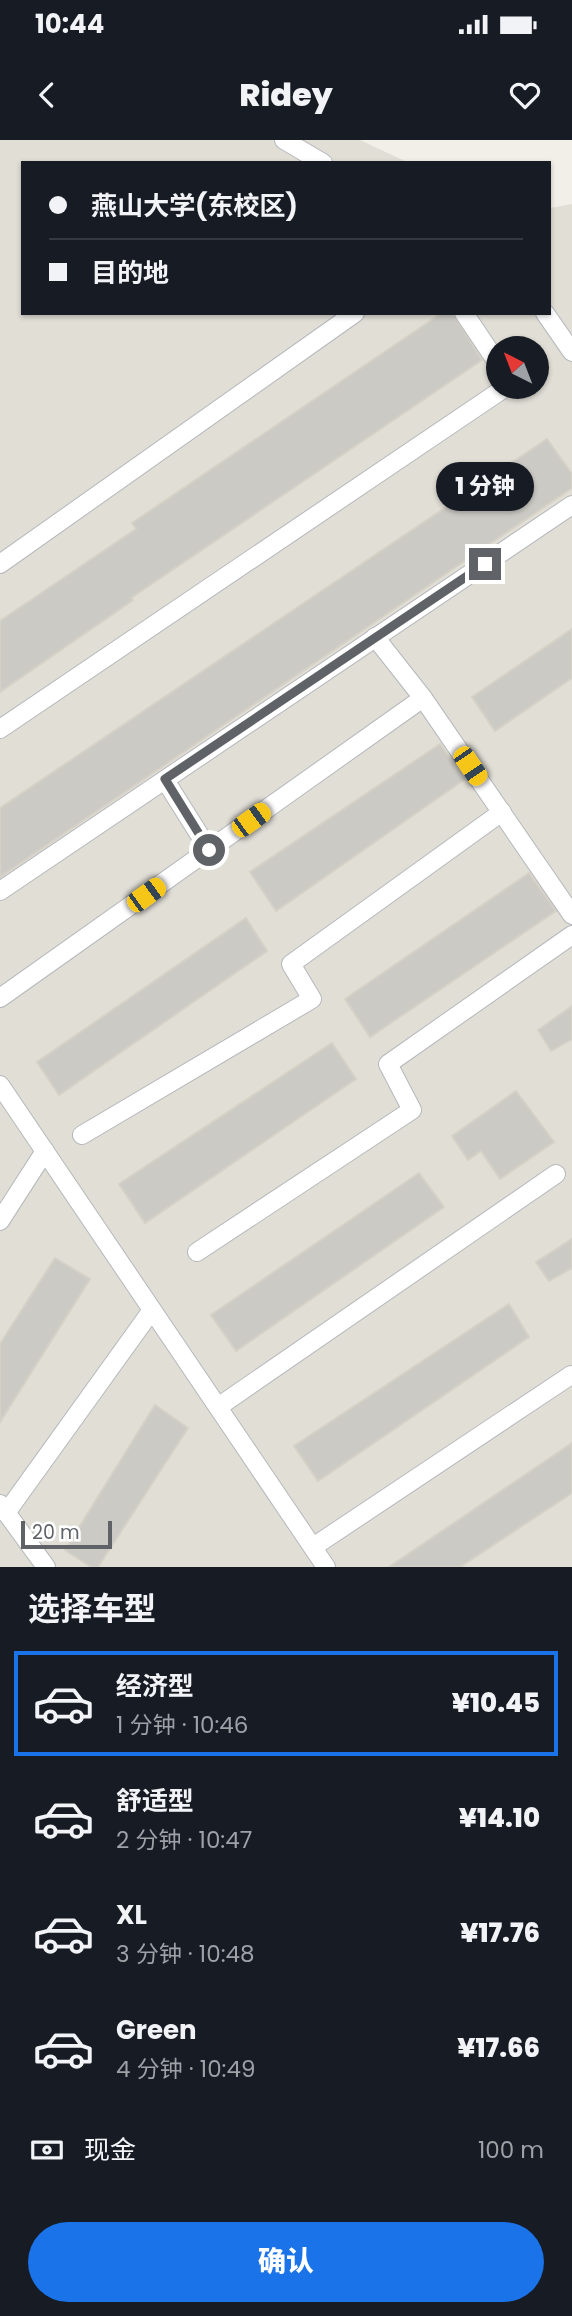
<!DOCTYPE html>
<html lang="zh">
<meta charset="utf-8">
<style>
body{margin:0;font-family:Poppins,"Noto Sans SC",sans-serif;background:#242831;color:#f1f3f6;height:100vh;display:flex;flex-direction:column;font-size:26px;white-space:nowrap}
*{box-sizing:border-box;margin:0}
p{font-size:23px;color:#9ea1a6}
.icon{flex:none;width:38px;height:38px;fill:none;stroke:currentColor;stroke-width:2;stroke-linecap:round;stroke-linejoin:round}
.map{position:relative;height:1427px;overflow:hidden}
.sheet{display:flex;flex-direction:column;background:#171b24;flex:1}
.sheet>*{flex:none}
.guide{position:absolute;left:21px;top:21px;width:530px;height:154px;border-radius:0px;box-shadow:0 2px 5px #0004;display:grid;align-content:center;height:154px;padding:0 28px;background:#171b24}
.needle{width:46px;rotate:318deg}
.tools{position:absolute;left:486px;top:196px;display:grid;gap:14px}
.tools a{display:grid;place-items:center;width:63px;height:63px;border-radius:50%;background:#171b24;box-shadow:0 2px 5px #0004;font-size:35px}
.scale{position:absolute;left:21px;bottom:18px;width:91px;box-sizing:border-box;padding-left:7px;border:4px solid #5f6368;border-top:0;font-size:19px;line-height:24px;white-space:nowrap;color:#5f6368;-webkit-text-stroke:5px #fff;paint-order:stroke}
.end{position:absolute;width:32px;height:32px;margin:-16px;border:9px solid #5f6368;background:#fff;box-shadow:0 0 0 4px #fff}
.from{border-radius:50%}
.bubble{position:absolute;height:49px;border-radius:24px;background:#171b24;box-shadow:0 2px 5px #0004;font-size:23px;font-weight:800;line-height:49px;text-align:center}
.car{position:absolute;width:21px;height:42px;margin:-21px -10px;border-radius:9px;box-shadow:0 0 5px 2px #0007;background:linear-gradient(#f5c518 24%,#345 0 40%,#f5c518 0 76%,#345 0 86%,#f5c518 0)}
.guide b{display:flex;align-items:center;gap:24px;height:66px;font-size:26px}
.guide b+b{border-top:2px solid #363941}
.guide i{width:18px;height:18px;background:#f1f3f6}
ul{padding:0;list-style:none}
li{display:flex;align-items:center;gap:21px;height:105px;margin:0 14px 10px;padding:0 14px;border:4px solid transparent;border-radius:0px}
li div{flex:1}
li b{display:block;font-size:26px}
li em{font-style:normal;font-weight:800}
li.selected{border-color:#1a73e8}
li>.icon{width:63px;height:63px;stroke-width:1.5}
h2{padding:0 28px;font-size:32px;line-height:84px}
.pay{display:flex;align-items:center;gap:18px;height:77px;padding:0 28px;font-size:26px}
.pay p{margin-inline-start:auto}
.primary-button{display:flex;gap:14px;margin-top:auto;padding:14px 28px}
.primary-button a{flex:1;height:80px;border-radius:42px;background:#1a73e8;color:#fff;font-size:28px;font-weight:800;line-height:80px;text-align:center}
.status{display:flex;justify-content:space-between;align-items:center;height:49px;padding:0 35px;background:#171b24;direction:ltr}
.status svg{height:19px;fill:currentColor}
header{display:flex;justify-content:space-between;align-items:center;height:91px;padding:0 28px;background:#171b24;font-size:32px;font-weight:800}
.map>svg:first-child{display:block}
</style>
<div class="status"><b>10:44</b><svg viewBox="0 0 49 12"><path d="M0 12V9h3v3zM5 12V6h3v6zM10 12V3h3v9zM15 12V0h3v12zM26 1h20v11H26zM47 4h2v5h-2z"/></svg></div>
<header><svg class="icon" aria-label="back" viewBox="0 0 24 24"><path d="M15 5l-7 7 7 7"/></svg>Ridey<svg class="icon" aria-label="heart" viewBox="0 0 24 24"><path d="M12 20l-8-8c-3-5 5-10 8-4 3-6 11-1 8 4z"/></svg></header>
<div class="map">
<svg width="572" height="1427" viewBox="0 0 572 1427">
<rect width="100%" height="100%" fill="#f1efe8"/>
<path fill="#e1ded6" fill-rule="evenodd" d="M0,0h360l49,23h-386v150h527v-105l22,-4v1363h-572zM499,208h38v39h-38z"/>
<g fill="#cccac5" stroke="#d6d1c6" stroke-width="2">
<path d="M442,173h11l29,47 -351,238 2,2 -133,92v-71l136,-92 -4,-6z"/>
<path d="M547,299l25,35v14l-572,389v-69z"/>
<path d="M572,489v49l-77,53 -23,-34z"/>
<path d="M440,604l25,35 -189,132 -26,-39z"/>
<path d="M529,733l27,38 -186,126 -25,-38z"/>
<path d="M246,778l21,33 -208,144 -22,-33z"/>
<path d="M572,866v33l-21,12 -13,-21z"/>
<path d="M332,903l24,36 -211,144 -26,-39z"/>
<path d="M516,951l38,51 -54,37 -19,-28 -13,9 -16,-24z"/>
<path d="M419,1033l25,34 -208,144 -25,-36z"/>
<path d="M572,1099v29l-23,13 -13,-19z"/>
<path d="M55,1118l35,21 -90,143v-78z"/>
<path d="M509,1164l20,33 -211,144 -24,-35z"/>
<path d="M155,1265l33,23 -90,139h-7l-26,-17z"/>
<path d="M572,1303v50l-112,74h-71z"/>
</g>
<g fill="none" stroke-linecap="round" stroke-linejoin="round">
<defs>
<g id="service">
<path d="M284,0l39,23"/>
<path d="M464,173l35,52"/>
<path d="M545,173l27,39"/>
<path d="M0,424l355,-251"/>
<path d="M423,558l149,217"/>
<path d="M0,589l506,-342"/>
<path d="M165,640l44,70"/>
<path d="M0,751l572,-386"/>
<path d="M0,858l423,-300 -48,-61"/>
<path d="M0,945l326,482"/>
<path d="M82,995l230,-136 -21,-35 211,-152"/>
<path d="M0,1081l45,-70"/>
<path d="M197,1112l215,-142 -24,-46 184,-129"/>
<path d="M218,1267l338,-233"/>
<path d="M0,1364l46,63"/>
<path d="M6,1373l146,-203"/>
<path d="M313,1407l258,-172"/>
</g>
</defs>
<use href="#service" stroke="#b5b8bc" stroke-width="20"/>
<use href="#service" stroke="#fff" stroke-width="18"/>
</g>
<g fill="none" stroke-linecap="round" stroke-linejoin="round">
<path stroke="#5f6368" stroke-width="9" d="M209,710l-44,-71 320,-215"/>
</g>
</svg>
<div class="tools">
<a><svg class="needle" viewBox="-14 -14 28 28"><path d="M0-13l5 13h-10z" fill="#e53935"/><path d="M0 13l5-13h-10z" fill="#9ea1a6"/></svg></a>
</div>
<div class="scale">20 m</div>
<i class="end from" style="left:209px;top:710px"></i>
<i class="end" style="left:485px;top:424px"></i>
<div class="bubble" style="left:436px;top:322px;width:98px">1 分钟</div>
<i class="car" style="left:470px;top:626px;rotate:146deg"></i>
<i class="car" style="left:251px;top:680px;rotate:54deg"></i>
<i class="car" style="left:146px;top:755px;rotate:54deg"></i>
<div class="guide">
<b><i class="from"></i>燕山大学(东校区)</b>
<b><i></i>目的地</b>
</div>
</div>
<section class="sheet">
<h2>选择车型</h2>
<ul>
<li class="selected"><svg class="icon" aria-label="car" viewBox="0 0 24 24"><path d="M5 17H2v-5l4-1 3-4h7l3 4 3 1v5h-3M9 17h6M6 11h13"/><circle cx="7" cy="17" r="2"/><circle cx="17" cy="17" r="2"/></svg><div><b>经济型</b><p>1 分钟 · 10:46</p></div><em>¥10.45</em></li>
<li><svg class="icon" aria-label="car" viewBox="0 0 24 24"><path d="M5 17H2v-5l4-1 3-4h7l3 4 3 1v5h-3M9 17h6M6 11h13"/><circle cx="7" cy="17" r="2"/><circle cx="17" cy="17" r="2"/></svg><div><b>舒适型</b><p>2 分钟 · 10:47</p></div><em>¥14.10</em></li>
<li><svg class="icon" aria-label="car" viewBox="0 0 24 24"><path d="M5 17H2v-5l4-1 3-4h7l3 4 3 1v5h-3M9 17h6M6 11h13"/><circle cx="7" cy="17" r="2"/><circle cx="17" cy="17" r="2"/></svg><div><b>XL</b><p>3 分钟 · 10:48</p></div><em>¥17.76</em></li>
<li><svg class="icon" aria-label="car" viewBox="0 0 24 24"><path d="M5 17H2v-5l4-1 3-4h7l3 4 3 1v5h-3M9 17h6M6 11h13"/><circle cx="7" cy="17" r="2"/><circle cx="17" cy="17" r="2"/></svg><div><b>Green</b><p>4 分钟 · 10:49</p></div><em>¥17.66</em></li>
</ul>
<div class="pay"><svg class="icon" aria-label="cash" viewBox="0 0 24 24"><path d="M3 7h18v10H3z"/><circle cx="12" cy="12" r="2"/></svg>现金<p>100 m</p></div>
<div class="primary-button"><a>确认</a></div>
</section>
